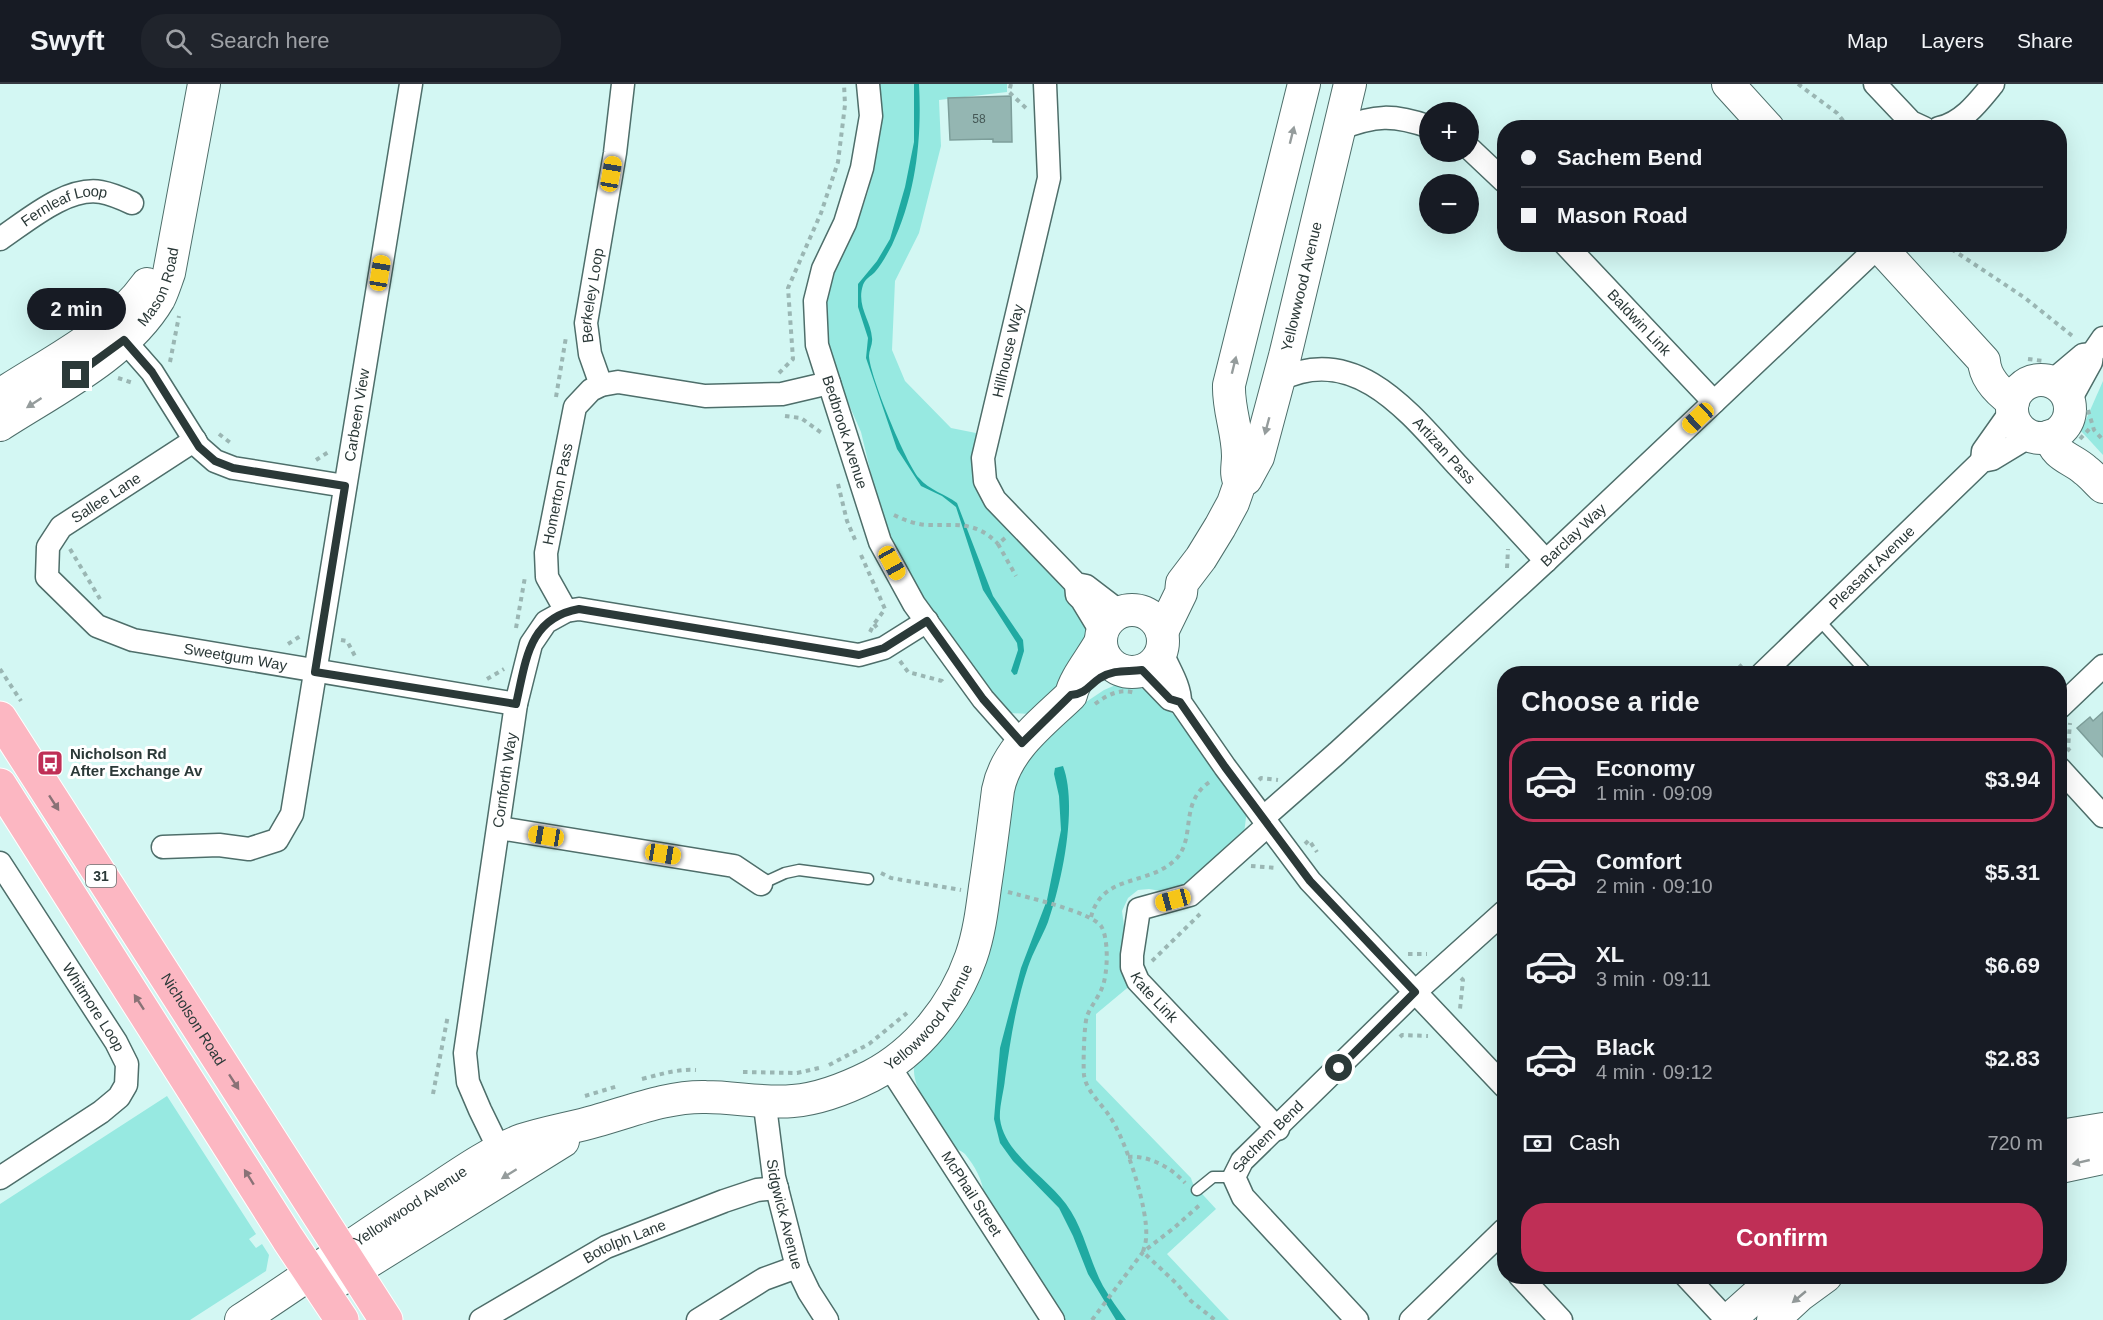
<!DOCTYPE html>
<meta charset="utf-8">
<style>
body{margin:0;font-family:Arial,sans-serif;background:#20242c;color:#f1f3f6;height:100vh;display:flex;flex-direction:column;font-size:22px;white-space:nowrap}
*{box-sizing:border-box;margin:0}
p{font-size:20px;color:#9ea1a6}
.icon{flex:none;width:33px;height:33px;fill:none;stroke:currentColor;stroke-width:2;stroke-linecap:round;stroke-linejoin:round}
.map{position:relative;flex:1;overflow:hidden}
.drawer{position:absolute;left:1497px;top:582px;width:570px;height:618px;display:flex;flex-direction:column;background:#171b24;border-radius:24px;box-shadow:0 6px 24px #0002}
.drawer>*{flex:none}
.top-card{position:absolute;left:1497px;top:36px;width:570px;height:132px;border-radius:24px;box-shadow:0 6px 24px #0002;display:grid;align-content:center;height:132px;padding:0 24px;background:#171b24}
.tools{position:absolute;left:1419px;top:18px;display:grid;gap:12px}
.tools a{display:grid;place-items:center;width:60px;height:60px;border-radius:50%;background:#171b24;box-shadow:0 6px 24px #0002;font-size:30px}
.end{position:absolute;width:27px;height:27px;margin:-14px;border:8px solid #2b3938;background:#fff;box-shadow:0 0 0 3px #fff}
.from{border-radius:50%}
.bubble{position:absolute;height:42px;border-radius:21px;background:#171b24;box-shadow:0 6px 24px #0002;font-size:20px;font-weight:700;line-height:42px;text-align:center}
.car{position:absolute;width:18px;height:36px;margin:-18px -9px;border-radius:8px;box-shadow:0 0 4px 2px #0007;background:linear-gradient(#f5c518 24%,#345 0 40%,#f5c518 0 76%,#345 0 86%,#f5c518 0)}
.top-card b{display:flex;align-items:center;gap:21px;height:57px;font-size:22px}
.top-card b+b{border-top:2px solid #363941}
.top-card i{width:15px;height:15px;background:#f1f3f6}
ul{padding:0;list-style:none}
li{display:flex;align-items:center;gap:18px;height:84px;margin:0 12px 9px;padding:0 12px;border:3px solid transparent;border-radius:24px}
li div{flex:1}
li b{display:block;font-size:22px}
li em{font-style:normal;font-weight:700}
li.current{border-color:#bf2f56}
li>.icon{width:54px;height:54px;stroke-width:1.5}
h2{padding:0 24px;font-size:27px;line-height:72px}
.pay{display:flex;align-items:center;gap:15px;height:66px;padding:0 24px;font-size:22px}
.pay p{margin-inline-start:auto}
.primary-button{display:flex;gap:12px;margin-top:auto;padding:12px 24px}
.primary-button a{flex:1;height:69px;border-radius:24px;background:#bf2f56;color:#fff;font-size:24px;font-weight:700;line-height:69px;text-align:center}
header{display:flex;align-items:center;gap:36px;box-sizing:border-box;height:84px;padding:0 30px;background:#171b24;border-bottom:2px solid #363941}
header strong{font-size:28px}
nav{display:flex;gap:33px;margin-inline-start:auto;font-size:21px}
.search{width:420px;height:54px;background:#20242c;display:flex;align-items:center;gap:15px;box-sizing:border-box;padding:0 21px;border-radius:24px;color:#9ea1a6;font-size:22px}
.map>svg:first-child{display:block}
</style>
<header>
<strong>Swyft</strong>
<div class="search"><svg class="icon" aria-label="search" viewBox="0 0 24 24"><circle cx="10" cy="10" r="6"/><path d="M15 15l6 6"/></svg>Search here</div>
<nav><a>Map</a><a>Layers</a><a>Share</a></nav>
</header>
<div class="map">
<svg width="2103" height="1236" viewBox="0 0 2103 1236">
<rect width="100%" height="100%" fill="#d3f7f3"/>
<g fill="#97e9e1">
<path d="M880,0h127v8l-68,8 2,46 -22,87 -24,48 -3,69 13,31 46,47 30,6 -5,38 90,115 25,38v25l-60,64 -21,-1 -9,-6 -82,-117 -28,-49 -13,-38 -17,-71 -22,-50 -10,-36 -5,-36 3,-24 29,-60 12,-34 10,-45 5,-33z"/>
<path d="M2103,297v74l-22,-24z"/>
<path d="M1130,599c46,18 87,87 117,126l-3,25 -55,54 -22,4 -18,-3 -11,1 -10,8 -6,13 2,15 6,7 2,51 -36,30v66l95,98 2,6 23,25 -49,45 62,66h-166l-79,-125c-1,-14 -9,-29 -19,-41 -4,-4 -10,-5 -14,-10 -12,-16 -38,-55 -37,-74 1,-14 15,-25 23,-35l75,-261 68,-68 24,-16 14,-6z"/>
<path d="M167,1012l89,138 -7,5 7,9 6,-4 7,11 -3,16 -76,49h-190v-116z"/>
</g>
<g fill="#20aaa2">
<path d="M914,0h5c3,55 -3,110 -27,161 -5,9 -10,19 -17,27 -4,4 -10,7 -12,13 -7,21 8,35 9,53 1,6 -3,12 -3,18 1,21 37,107 50,122 10,12 26,16 38,25l36,93 30,44 1,11 -7,23 -3,1 -3,-4 7,-21 -1,-7 -34,-53 -27,-83 -14,-11 -21,-10 -24,-37 -31,-91 2,-20 -10,-31v-23l19,-23 13,-22 15,-52 9,-45z"/>
<path d="M1063,682c15,40 -1,116 -15,156 -6,15 -15,30 -20,45 -12,36 -18,75 -23,112 -1,12 -6,28 -5,40 4,34 46,58 66,85 18,24 23,56 37,82 7,12 15,23 23,34h-10l-28,-46 -15,-38 -14,-28 -46,-47 -13,-18 -6,-24 6,-71 21,-80 26,-68 14,-70 -2,-34 -5,-22 1,-6z"/>
</g>
<g fill="#94b6b2" stroke="#7d9e9a" stroke-width="1.5">
<path d="M1011,12l1,46h-19v-3l-43,1 -2,-42z"/>
<path d="M2103,628v45l-26,-29 13,-11 3,4z"/>
</g>
<g fill="none" stroke-linecap="round" stroke-linejoin="round">
<defs>
<g id="lane">
<path d="M1819,536l49,54"/>
<path d="M761,800l24,-11 14,-3 69,9"/>
<path d="M1197,1106l16,-13h21"/>
</g>
<g id="street">
<path id="s1" d="M868,0l3,32 -9,52 -17,55 -22,46 -8,32 2,44 63,197 34,62 69,95 39,44"/>
<path d="M1045,0l4,94 -66,280 2,23 10,19 81,84 10,2 34,26"/>
<path d="M1875,0l36,38 13,6"/>
<path d="M1939,44c24,-5 40,-27 54,-44"/>
<path d="M1339,45c36,-14 54,-15 91,-2"/>
<path d="M1468,63l36,34"/>
<path id="s2" d="M0,155c27,-18 67,-53 101,-47 11,2 20,6 31,11"/>
<path id="s3" d="M1565,160l149,158"/>
<path d="M116,247l36,41 47,75 16,14 18,7 112,18"/>
<path id="s4" d="M1279,296c78,-39 133,36 180,87 29,31 58,62 87,94"/>
<path d="M2051,298l32,-27 9,-1"/>
<path id="s5" d="M601,301l-11,-31 -4,-31 29,-170 8,-69"/>
<path d="M2069,318l22,-40 1,-8 11,-16"/>
<path id="s6" d="M195,356l-134,87 -13,20 -1,30 50,49 36,14 383,64"/>
<path d="M1982,377l1,-10 29,-41"/>
<path d="M1076,500l1,11 5,5 20,33"/>
<path id="s7" d="M566,527l-19,-34 -1,-24 29,-146 16,-17 10,-5 17,-3 87,14 77,-2 47,-11"/>
<path d="M1161,566c6,17 19,34 19,52l45,65 85,114 194,205"/>
<path d="M1142,586l28,29 10,3"/>
<path id="s8" d="M1762,590l220,-213 10,-2 38,-23"/>
<path d="M2060,623l43,-41"/>
<path d="M2060,685l43,47"/>
<path id="s9" d="M1263,734l74,-65 209,-192 333,-315"/>
<path id="s10" d="M1268,741l-78,70 -51,14 -7,46v12l6,14 140,148"/>
<path d="M499,744l235,38 27,18"/>
<path id="s11" d="M163,763l56,-2 30,4 28,-9 15,-26 119,-730"/>
<path id="s12" d="M0,779l116,179 11,22 -1,21 -7,12 -18,15 -101,66"/>
<path id="s13" d="M889,982l164,254"/>
<path id="s14" d="M766,1018v12l8,63 23,90 12,25 18,28"/>
<path id="s15" d="M500,1067l-20,-41 -12,-28 -3,-29 51,-349 15,-60 15,-22 20,-11 13,-2 280,46 25,-7 43,-27"/>
<path d="M1520,1192l41,44"/>
<path d="M1686,1192l41,44"/>
<path id="s16" d="M481,1236l125,-73 118,-46 33,-11 20,-2"/>
<path d="M698,1236l66,-41 33,-12"/>
<path id="s17" d="M1357,1236l-114,-123 -9,-20 8,-16 173,-169 89,-80"/>
<path d="M1411,1236l93,-90"/>
</g>
<g id="secondary">
<path d="M1728,0l40,44"/>
<path d="M1877,160l107,117c1,18 15,31 29,41"/>
<circle cx="2041" cy="325" r="29"/>
<path d="M0,311c49,-32 113,-63 147,-111"/>
<path id="s18" d="M0,341c54,-35 126,-70 159,-126 4,-8 7,-18 10,-26l35,-189"/>
<path d="M2050,352c5,21 22,22 35,34 7,5 12,12 18,17"/>
<path d="M1240,399c-5,-9 -2,-17 -2,-27 0,-24 -10,-47 -9,-71l75,-301"/>
<circle cx="1132" cy="557" r="31"/>
<path id="s19" d="M1162,548l19,-39 1,-10 19,-25 19,-31 13,-24 7,-20 6,-4 12,-22 27,-101 65,-272"/>
<path d="M2060,1052l43,-7"/>
<path d="M2060,1083l43,-9"/>
<path d="M333,1200l230,-143"/>
<path id="s20" d="M241,1236c63,-41 124,-85 188,-126 29,-19 59,-41 93,-54 24,-8 50,-12 74,-19 36,-10 72,-25 110,-24 29,0 58,7 87,4 27,-2 54,-13 78,-25 46,-24 83,-70 100,-119 8,-23 11,-47 14,-70 5,-33 9,-65 13,-97 8,-41 44,-67 73,-95 3,-16 21,-37 30,-54"/>
<path d="M1729,1236l49,-44"/>
<path d="M1773,1236l27,-25 26,-19"/>
</g>
<g id="primary">
<path id="s21" d="M0,634l386,602"/>
<path d="M0,701l288,454 54,81"/>
</g>
</defs>
<use href="#lane" stroke="#4e6e6a" stroke-width="13"/>
<use href="#street" stroke="#4e6e6a" stroke-width="25"/>
<use href="#secondary" stroke="#4e6e6a" stroke-width="34"/>
<use href="#primary" stroke="#fff" stroke-width="35"/>
<g stroke="#9ab6b3" stroke-width="4" stroke-dasharray="4.5 4.5" stroke-linecap="butt">
<path d="M1011,0l-2,8 18,17"/>
<path d="M1798,0l39,29 12,15"/>
<path d="M1944,160l81,54 50,40"/>
<path d="M2028,275l16,2"/>
<path d="M170,278l9,-46"/>
<path d="M779,289l14,-14 -5,-71 33,-75 17,-51 7,-57 -1,-21"/>
<path d="M118,294l15,5"/>
<path d="M556,313l10,-60"/>
<path d="M2088,326l6,20 9,10"/>
<path d="M785,332l16,2 22,16"/>
<path d="M219,350l13,10"/>
<path d="M2080,355l12,-13"/>
<path d="M316,376l14,-9"/>
<path d="M838,400l9,37 9,21"/>
<path d="M894,431c10,5 21,9 32,10 30,1 49,-5 72,19"/>
<path d="M1005,454l-7,6 18,32"/>
<path d="M70,465l30,50"/>
<path d="M861,471l24,54 -11,15"/>
<path d="M1507,484l1,-19"/>
<path d="M516,544l9,-51"/>
<path d="M870,548l4,-8 5,6"/>
<path d="M341,556l6,1 9,17"/>
<path d="M288,560l14,-9"/>
<path d="M900,577l8,11 34,9 2,3"/>
<path d="M0,585l21,32"/>
<path d="M1732,590l13,-12"/>
<path d="M487,595l17,-10"/>
<path d="M1095,620c12,-9 25,-16 40,-11"/>
<path d="M2070,667l-2,-2 2,-26"/>
<path d="M1259,696l2,-2 17,2"/>
<path d="M1305,760l4,-4 8,12"/>
<path d="M1251,782l26,2"/>
<path d="M881,789l10,5 70,12"/>
<path d="M1008,808c18,5 83,20 93,34 8,12 7,48 1,62 -4,10 -11,18 -15,28 -3,9 -4,49 -3,59 2,16 18,29 26,42 16,23 39,94 36,121 0,5 -2,9 -3,14l34,32 14,17 24,19"/>
<path d="M1091,833c11,-43 55,-31 83,-56 24,-22 3,-58 37,-80"/>
<path d="M1408,870h19"/>
<path d="M1152,877l48,-47"/>
<path d="M1461,894l2,2 -3,29 3,2"/>
<path d="M1400,953l2,-2 26,1"/>
<path d="M829,981l40,-21 38,-31"/>
<path d="M743,988l54,1 22,-5"/>
<path d="M642,995c19,-5 35,-10 54,-9"/>
<path d="M433,1010l15,-79"/>
<path d="M585,1012l33,-10"/>
<path d="M1128,1073c21,-2 44,11 57,26"/>
<path d="M1092,1236l51,-68 32,-25 27,-24"/>
</g>
<use href="#lane" stroke="#fff" stroke-width="10"/>
<use href="#street" stroke="#fff" stroke-width="22"/>
<use href="#secondary" stroke="#fff" stroke-width="32"/>
<use href="#primary" stroke="#fcb7c2" stroke-width="33"/>
</g>
<defs><path id="oneway-solid" d="M-6-.8H1V-3.2L6.5 0L1 3.2V.8H-6Z" transform="scale(1.5)"/></defs>
<g fill="#959c9c">
<use href="#oneway-solid" transform="translate(1292 51) rotate(-76)"/>
<use href="#oneway-solid" transform="translate(1234 281) rotate(-76)"/>
<use href="#oneway-solid" transform="translate(34 319) rotate(147)"/>
<use href="#oneway-solid" transform="translate(1267 342) rotate(105)"/>
<use href="#oneway-solid" transform="translate(2081 1078) rotate(167)"/>
<use href="#oneway-solid" transform="translate(509 1090) rotate(148)"/>
<use href="#oneway-solid" transform="translate(1799 1213) rotate(140)"/>
</g>
<g fill="#897276">
<use href="#oneway-solid" transform="translate(54 719) rotate(57)"/>
<use href="#oneway-solid" transform="translate(139 918) rotate(-123)"/>
<use href="#oneway-solid" transform="translate(234 998) rotate(57)"/>
<use href="#oneway-solid" transform="translate(249 1093) rotate(-122)"/>
</g>
<g fill="none" stroke-linecap="round" stroke-linejoin="round">
<path stroke="#2b3938" stroke-width="8" d="M76,291l48,-35 28,32 47,75 16,14 18,7 112,18 -30,186 201,32c10,-43 12,-86 63,-95l280,46 25,-7 43,-27 56,78 39,44 49,-48c16,-2 17,-9 29,-17 15,-9 26,-6 42,-8l28,29 10,3 45,65 85,114 105,111 -76,76"/>
</g>
<defs>
<symbol id="bus-square" viewBox="-11 -11 22 22"><rect x="-9" y="-9" width="18" height="18" rx="4" fill="#bf2f56" stroke="#fff"/><path d="M-5-6H5V4H4V6H2V4H-2V6H-4V4H-5ZM-3.5-4V0h7V-4ZM-3.5 1.2v1.5H-2V1.2ZM2 1.2v1.5H3.5V1.2Z" fill="#fff"/></symbol>
</defs>
<g fill-rule="evenodd">
<use href="#bus-square" x="35" y="664" width="30" height="30"/>
</g>
<g text-anchor="middle" stroke-width="6" stroke-linejoin="round" paint-order="stroke">
<g font-size="12" fill="#455856">
<text x="979" y="39">58</text>
</g>
<rect fill="#fff" stroke="#6b7474" stroke-width="1.5" x="86" y="781" width="30" height="22" rx="4.5"/>
<g font-size="14" font-weight="bold" fill="#2b3938">
<text x="101" y="797">31</text>
</g>
<g font-size="15" fill="#2b3938" stroke="#fff">
<text dy="5" stroke="none"><textPath href="#s2" startOffset="74">Fernleaf Loop</textPath></text>
<text dy="5" stroke="none"><textPath href="#s18" startOffset="216">Mason Road</textPath></text>
<text dy="5" stroke="none"><textPath href="#s19" startOffset="378">Yellowwood Avenue</textPath></text>
<text dy="5" stroke="none"><textPath href="#s5" startOffset="92">Berkeley Loop</textPath></text>
<text dy="5" stroke="none"><textPath href="#s3" startOffset="108">Baldwin Link</textPath></text>
<text transform="translate(1008 267) rotate(-77)" y="5">Hillhouse Way</text>
<text dy="5" stroke="none"><textPath href="#s11" startOffset="550">Carbeen View</textPath></text>
<text dy="5" stroke="none"><textPath href="#s1" startOffset="362">Bedbrook Avenue</textPath></text>
<text dy="5" stroke="none"><textPath href="#s4" startOffset="196">Artizan Pass</textPath></text>
<text dy="5" stroke="none"><textPath href="#s7" startOffset="123">Homerton Pass</textPath></text>
<text transform="translate(106 414) rotate(-33)" y="5">Sallee Lane</text>
<text dy="5" stroke="none"><textPath href="#s9" startOffset="420">Barclay Way</textPath></text>
<text dy="5" stroke="none"><textPath href="#s8" startOffset="153">Pleasant Avenue</textPath></text>
<text dy="5" stroke="none"><textPath href="#s6" startOffset="426">Sweetgum Way</textPath></text>
<text dy="5" stroke="none"><textPath href="#s15" startOffset="381">Cornforth Way</textPath></text>
<text dy="5" stroke="none"><textPath href="#s10" startOffset="254">Kate Link</textPath></text>
<text dy="5" stroke="none"><textPath href="#s12" startOffset="172">Whitmore Loop</textPath></text>
<text dy="5" stroke="none"><textPath href="#s20" startOffset="777">Yellowwood Avenue</textPath></text>
<text dy="5" stroke="none"><textPath href="#s21" startOffset="358">Nicholson Road</textPath></text>
<text dy="5" stroke="none"><textPath href="#s17" startOffset="243">Sachem Bend</textPath></text>
<text dy="5" stroke="none"><textPath href="#s13" startOffset="152">McPhail Street</textPath></text>
<text dy="5" stroke="none"><textPath href="#s20" startOffset="204">Yellowwood Avenue</textPath></text>
<text dy="5" stroke="none"><textPath href="#s14" startOffset="114">Sidgwick Avenue</textPath></text>
<text dy="5" stroke="none"><textPath href="#s16" startOffset="164">Botolph Lane</textPath></text>
</g>
<g font-size="15" font-weight="bold" fill="#2b3938" stroke="#fff" text-anchor="start">
<text x="70" y="675">Nicholson Rd<tspan x="70" dy="17">After Exchange Av</tspan></text>
</g>
</g>
</svg>
<div class="tools">
<a>+</a>
<a>−</a>
</div>
<i class="end from" style="left:1339px;top:984px"></i>
<i class="end" style="left:76px;top:291px"></i>
<div class="bubble" style="left:27px;top:204px;width:99px">2 min</div>
<i class="car" style="left:611px;top:90px;rotate:10deg"></i>
<i class="car" style="left:380px;top:189px;rotate:9deg"></i>
<i class="car" style="left:1698px;top:334px;rotate:227deg"></i>
<i class="car" style="left:892px;top:479px;rotate:151deg"></i>
<i class="car" style="left:546px;top:752px;rotate:279deg"></i>
<i class="car" style="left:663px;top:770px;rotate:99deg"></i>
<i class="car" style="left:1173px;top:816px;rotate:255deg"></i>
<div class="top-card">
<b><i class="from"></i>Sachem Bend</b>
<b><i></i>Mason Road</b>
</div>
<section class="drawer">
<h2>Choose a ride</h2>
<ul>
<li class="current"><svg class="icon" aria-label="car" viewBox="0 0 24 24"><path d="M5 17H2v-5l4-1 3-4h7l3 4 3 1v5h-3M9 17h6M6 11h13"/><circle cx="7" cy="17" r="2"/><circle cx="17" cy="17" r="2"/></svg><div><b>Economy</b><p>1 min · 09:09</p></div><em>$3.94</em></li>
<li><svg class="icon" aria-label="car" viewBox="0 0 24 24"><path d="M5 17H2v-5l4-1 3-4h7l3 4 3 1v5h-3M9 17h6M6 11h13"/><circle cx="7" cy="17" r="2"/><circle cx="17" cy="17" r="2"/></svg><div><b>Comfort</b><p>2 min · 09:10</p></div><em>$5.31</em></li>
<li><svg class="icon" aria-label="car" viewBox="0 0 24 24"><path d="M5 17H2v-5l4-1 3-4h7l3 4 3 1v5h-3M9 17h6M6 11h13"/><circle cx="7" cy="17" r="2"/><circle cx="17" cy="17" r="2"/></svg><div><b>XL</b><p>3 min · 09:11</p></div><em>$6.69</em></li>
<li><svg class="icon" aria-label="car" viewBox="0 0 24 24"><path d="M5 17H2v-5l4-1 3-4h7l3 4 3 1v5h-3M9 17h6M6 11h13"/><circle cx="7" cy="17" r="2"/><circle cx="17" cy="17" r="2"/></svg><div><b>Black</b><p>4 min · 09:12</p></div><em>$2.83</em></li>
</ul>
<div class="pay"><svg class="icon" aria-label="cash" viewBox="0 0 24 24"><path d="M3 7h18v10H3z"/><circle cx="12" cy="12" r="2"/></svg>Cash<p>720 m</p></div>
<div class="primary-button"><a>Confirm</a></div>
</section>
</div>
